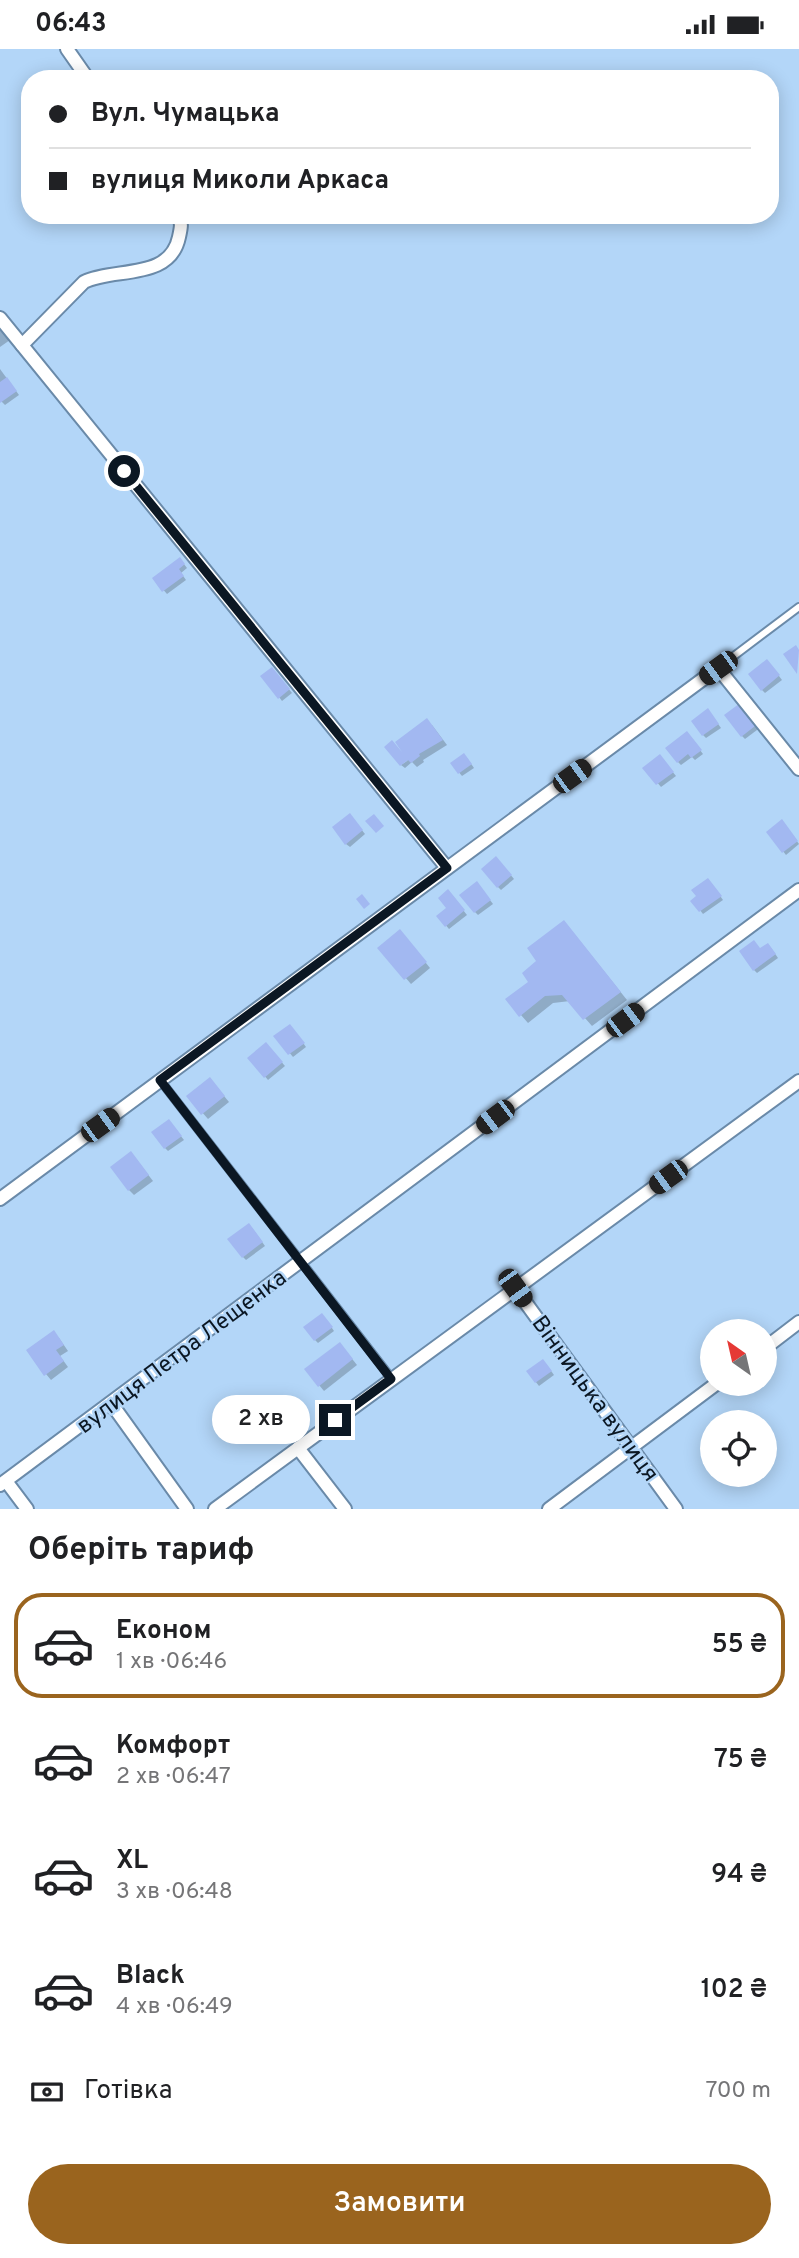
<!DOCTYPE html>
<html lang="uk">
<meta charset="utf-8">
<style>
body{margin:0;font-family:Overpass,sans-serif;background:#f6f6f6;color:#202124;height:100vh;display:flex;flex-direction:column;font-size:26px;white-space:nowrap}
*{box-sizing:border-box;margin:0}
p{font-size:23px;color:#757577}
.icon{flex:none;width:38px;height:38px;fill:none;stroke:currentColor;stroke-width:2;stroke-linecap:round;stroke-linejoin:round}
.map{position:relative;height:1460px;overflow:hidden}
.panel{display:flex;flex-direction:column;background:#fff;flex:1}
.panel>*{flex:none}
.banner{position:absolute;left:21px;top:21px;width:758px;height:154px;border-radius:28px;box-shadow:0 4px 18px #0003;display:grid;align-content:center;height:154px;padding:0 28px;background:#fff}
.needle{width:46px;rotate:326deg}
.tools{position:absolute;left:700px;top:1270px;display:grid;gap:14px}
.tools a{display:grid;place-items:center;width:77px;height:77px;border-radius:50%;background:#fff;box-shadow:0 4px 18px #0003;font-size:35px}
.end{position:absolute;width:32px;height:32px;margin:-16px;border:9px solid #0b1723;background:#fff;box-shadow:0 0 0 4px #fff}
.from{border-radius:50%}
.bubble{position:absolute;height:49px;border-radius:24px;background:#fff;box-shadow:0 4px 18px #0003;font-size:23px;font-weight:600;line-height:49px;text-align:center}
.car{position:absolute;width:21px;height:42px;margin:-21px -10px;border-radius:9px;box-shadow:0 0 5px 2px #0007;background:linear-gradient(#222 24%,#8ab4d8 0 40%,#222 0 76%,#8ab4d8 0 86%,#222 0)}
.banner b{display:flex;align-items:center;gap:24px;height:66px;font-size:26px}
.banner b+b{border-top:2px solid #e0e0e0}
.banner i{width:18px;height:18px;background:#202124}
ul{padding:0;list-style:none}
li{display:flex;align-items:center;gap:21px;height:105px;margin:0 14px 10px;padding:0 14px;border:4px solid transparent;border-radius:28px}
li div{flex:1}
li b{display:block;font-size:26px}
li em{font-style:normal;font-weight:600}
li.selected{border-color:#9a641e}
li>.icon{width:63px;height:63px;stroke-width:1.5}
h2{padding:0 28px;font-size:32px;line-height:84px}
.pay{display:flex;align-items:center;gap:18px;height:77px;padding:0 28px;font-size:26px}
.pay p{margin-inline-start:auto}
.action{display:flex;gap:14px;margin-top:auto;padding:14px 28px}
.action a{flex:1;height:80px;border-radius:42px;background:#9a641e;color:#fff;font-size:28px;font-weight:600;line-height:80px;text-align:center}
.status{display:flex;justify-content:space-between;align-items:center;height:49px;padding:0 35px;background:#fff;direction:ltr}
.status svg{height:19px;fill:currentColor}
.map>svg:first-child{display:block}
</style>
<div class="status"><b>06:43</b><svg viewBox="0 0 49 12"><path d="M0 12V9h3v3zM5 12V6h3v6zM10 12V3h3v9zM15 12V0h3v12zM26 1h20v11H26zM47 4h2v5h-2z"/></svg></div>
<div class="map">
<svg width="799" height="1460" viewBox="0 0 799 1460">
<rect width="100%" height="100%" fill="#b3d6f8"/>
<g fill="#0003">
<path d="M0,279l10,12 -10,7z"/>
<path d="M0,320l19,26 -14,10 -5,-5z"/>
<path d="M180,510l7,9 -6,5 5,7 -19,14 -13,-15z"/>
<path d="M770,615l12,16 -17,13 -3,-3z"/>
<path d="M275,623l17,21 -10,8 -3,-4z"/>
<path d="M743,654l18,24 -16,12 -3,-3z"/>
<path d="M711,665l10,14 -15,10 -3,-3z"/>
<path d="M432,676l15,20 -24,15 1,2 -7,5 -5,-5 -7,6 -4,-3 6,-4z"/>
<path d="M690,688l13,17 -8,6 -3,-3 -11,8 -3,-3z"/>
<path d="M467,709l7,10 -12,8 -10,-12z"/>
<path d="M663,711l13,16 -15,11 -16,-19z"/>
<path d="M353,770l12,15 -15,13 -4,-3z"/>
<path d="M785,776l14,19 -13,11 -18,-23z"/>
<path d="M499,812l15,18 -13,11 -3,-3z"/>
<path d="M711,834l12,17 -20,14 -10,-13z"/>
<path d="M480,838l13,17 -15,11 -3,-3z"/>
<path d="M451,846l16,20 -18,14 -10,-12 10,-8z"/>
<path d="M571,881l56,70 -35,26 -22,-25 -17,2 -25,20 -7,-8 18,-53z"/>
<path d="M405,888l25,31 -19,16 -31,-36z"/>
<path d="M771,899l7,10 -21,15 -3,-3 6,-20z"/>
<path d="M293,980l13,18 -13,10 -17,-21z"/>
<path d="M266,995l19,22 -17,14 -18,-22z"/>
<path d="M215,1036l14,17 -21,17 -20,-23z"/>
<path d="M172,1076l12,15 -16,11 -3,-3z"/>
<path d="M136,1110l17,22 -19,14 -5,-5z"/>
<path d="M252,1179l13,18 -19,14 -3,-3z"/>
<path d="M325,1269l9,13 -16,12 -3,-3z"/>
<path d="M59,1289l9,13 -8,5 8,11 -17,13 -5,-6z"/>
<path d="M345,1301l12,15 -33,26 -5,-6z"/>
<path d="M546,1315l8,11 -15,11 -11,-14z"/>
</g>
<g fill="#a2b8f1">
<path d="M7,328l10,14 -17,12v-21z"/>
<path d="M180,508l5,7 -6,5 5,7 -22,16 -10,-14z"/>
<path d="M796,596l3,5 -2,24 -14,-20z"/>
<path d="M767,610l13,16 -19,16 -13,-17z"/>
<path d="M272,618l18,22 -12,10 -18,-23z"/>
<path d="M743,652l16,22 -18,14 -17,-22z"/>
<path d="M708,659l11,16 -17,12 -11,-15z"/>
<path d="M427,669l16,22 -24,14 1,2 -9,7 -3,-3 -8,6 -16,-19 8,-7 10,12 -7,-10z"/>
<path d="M687,682l15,19 -11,8 -3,-4 -11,9 -12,-15z"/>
<path d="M464,704l8,11 -14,10 -8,-11z"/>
<path d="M660,705l14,18 -18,13 -14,-17z"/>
<path d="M350,764l13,17 -18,15 -13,-18z"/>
<path d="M374,765l10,12 -8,7 -11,-12z"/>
<path d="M782,770l16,22 -16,12 -16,-21z"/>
<path d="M496,807l16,19 -15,13 -16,-19z"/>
<path d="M708,829l14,18 -23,16 -9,-11 6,-5 -5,-6z"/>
<path d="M477,832l14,19 -17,13 -15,-18z"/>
<path d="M448,840l17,21 -20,17 -9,-11 10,-8 -8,-10z"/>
<path d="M362,845l8,10 -6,5 -8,-10z"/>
<path d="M564,871l57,72 -38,28 -21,-25 -17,1 -26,21 -14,-18 23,-17 -6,-9 14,-12 -9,-13z"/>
<path d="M400,880l27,33 -23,18 -27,-32z"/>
<path d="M754,891l6,8 8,-5 8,11 -23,17 -14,-20z"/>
<path d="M290,975l15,19 -17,12 -15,-19z"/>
<path d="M266,993l17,20 -19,16 -17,-20z"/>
<path d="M210,1028l15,19 -24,19 -15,-19z"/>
<path d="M169,1070l13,17 -18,13 -13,-17z"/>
<path d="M131,1102l18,24 -21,16 -18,-24z"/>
<path d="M249,1174l14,19 -21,16 -15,-19z"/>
<path d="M322,1264l11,14 -19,14 -11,-14z"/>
<path d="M54,1281l10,15 -8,5 8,11 -20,15 -18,-26z"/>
<path d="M340,1293l13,17 -35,28 -14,-18z"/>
<path d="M543,1310l9,12 -17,12 -9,-12z"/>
</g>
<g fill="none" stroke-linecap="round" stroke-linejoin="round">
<defs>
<g id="lane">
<path d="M718,619l81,-61"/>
<path d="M160,1031l232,299"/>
</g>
<g id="street">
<path d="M67,0l21,30"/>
<path d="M0,269l447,550"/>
<path d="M22,296l62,-63c30,-15 86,-1 95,-45 2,-9 3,-13 0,-22"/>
<path d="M0,1150l718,-531 81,101"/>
<path d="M515,1239l161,221"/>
<path d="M765,1299l34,-26"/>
<path d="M111,1354l76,106"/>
<path d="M298,1399l47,61"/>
<path d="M6,1432l21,28"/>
<path d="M0,1436l799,-595"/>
<path d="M215,1460l584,-428"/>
<path d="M549,1460l167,-125"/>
</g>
</defs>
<use href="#lane" stroke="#6a8aa9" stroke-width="10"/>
<use href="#street" stroke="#6a8aa9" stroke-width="16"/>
<use href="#lane" stroke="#fff" stroke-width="6"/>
<use href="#street" stroke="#fff" stroke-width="12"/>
</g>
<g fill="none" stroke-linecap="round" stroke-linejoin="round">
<path stroke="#0b1723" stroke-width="9" d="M124,422l323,397 -287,212 231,299 -56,41"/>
</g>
<g text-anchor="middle" stroke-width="5" stroke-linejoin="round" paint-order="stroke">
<g font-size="23" fill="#0b1723" stroke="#b3d6f8">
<text transform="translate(181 1302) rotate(-37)" y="8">вулиця Петра Лещенка</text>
<text transform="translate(596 1349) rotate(54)" y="8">Вінницька вулиця</text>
</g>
</g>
</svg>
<div class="tools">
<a><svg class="needle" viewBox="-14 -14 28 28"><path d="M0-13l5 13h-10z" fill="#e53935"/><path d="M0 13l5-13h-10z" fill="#757577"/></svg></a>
<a><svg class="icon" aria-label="locate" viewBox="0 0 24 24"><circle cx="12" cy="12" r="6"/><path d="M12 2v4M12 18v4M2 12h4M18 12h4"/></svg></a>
</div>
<i class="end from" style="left:124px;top:422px"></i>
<i class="end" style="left:335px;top:1371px"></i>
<div class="bubble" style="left:212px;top:1346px;width:98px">2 хв</div>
<i class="car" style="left:718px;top:619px;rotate:234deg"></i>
<i class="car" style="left:572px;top:727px;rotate:54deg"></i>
<i class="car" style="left:625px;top:971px;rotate:53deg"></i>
<i class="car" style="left:495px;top:1068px;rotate:233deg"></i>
<i class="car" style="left:100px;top:1076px;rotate:54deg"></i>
<i class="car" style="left:668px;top:1128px;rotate:234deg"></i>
<i class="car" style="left:515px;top:1239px;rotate:144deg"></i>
<div class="banner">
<b><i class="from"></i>Вул. Чумацька</b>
<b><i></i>вулиця Миколи Аркаса</b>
</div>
</div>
<section class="panel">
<h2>Оберіть тариф</h2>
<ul>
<li class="selected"><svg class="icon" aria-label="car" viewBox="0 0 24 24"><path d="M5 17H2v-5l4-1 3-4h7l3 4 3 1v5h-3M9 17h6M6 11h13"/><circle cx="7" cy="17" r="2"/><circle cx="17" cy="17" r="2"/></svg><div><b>Економ</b><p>1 хв · 06:46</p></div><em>55 ₴</em></li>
<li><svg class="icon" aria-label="car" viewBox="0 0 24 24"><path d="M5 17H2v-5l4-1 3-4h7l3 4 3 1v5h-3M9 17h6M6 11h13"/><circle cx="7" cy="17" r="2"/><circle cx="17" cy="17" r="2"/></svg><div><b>Комфорт</b><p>2 хв · 06:47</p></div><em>75 ₴</em></li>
<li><svg class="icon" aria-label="car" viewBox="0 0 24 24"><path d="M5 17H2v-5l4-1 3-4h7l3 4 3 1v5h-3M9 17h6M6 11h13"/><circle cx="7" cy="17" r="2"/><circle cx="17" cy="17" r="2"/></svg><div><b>XL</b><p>3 хв · 06:48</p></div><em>94 ₴</em></li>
<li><svg class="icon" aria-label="car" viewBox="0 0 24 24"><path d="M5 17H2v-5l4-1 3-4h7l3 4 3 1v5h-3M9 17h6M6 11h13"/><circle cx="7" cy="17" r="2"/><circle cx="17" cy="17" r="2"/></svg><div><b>Black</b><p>4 хв · 06:49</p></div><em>102 ₴</em></li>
</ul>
<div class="pay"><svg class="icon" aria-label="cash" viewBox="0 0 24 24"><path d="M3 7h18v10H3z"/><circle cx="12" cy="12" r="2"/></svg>Готівка<p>700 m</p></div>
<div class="action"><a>Замовити</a></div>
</section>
